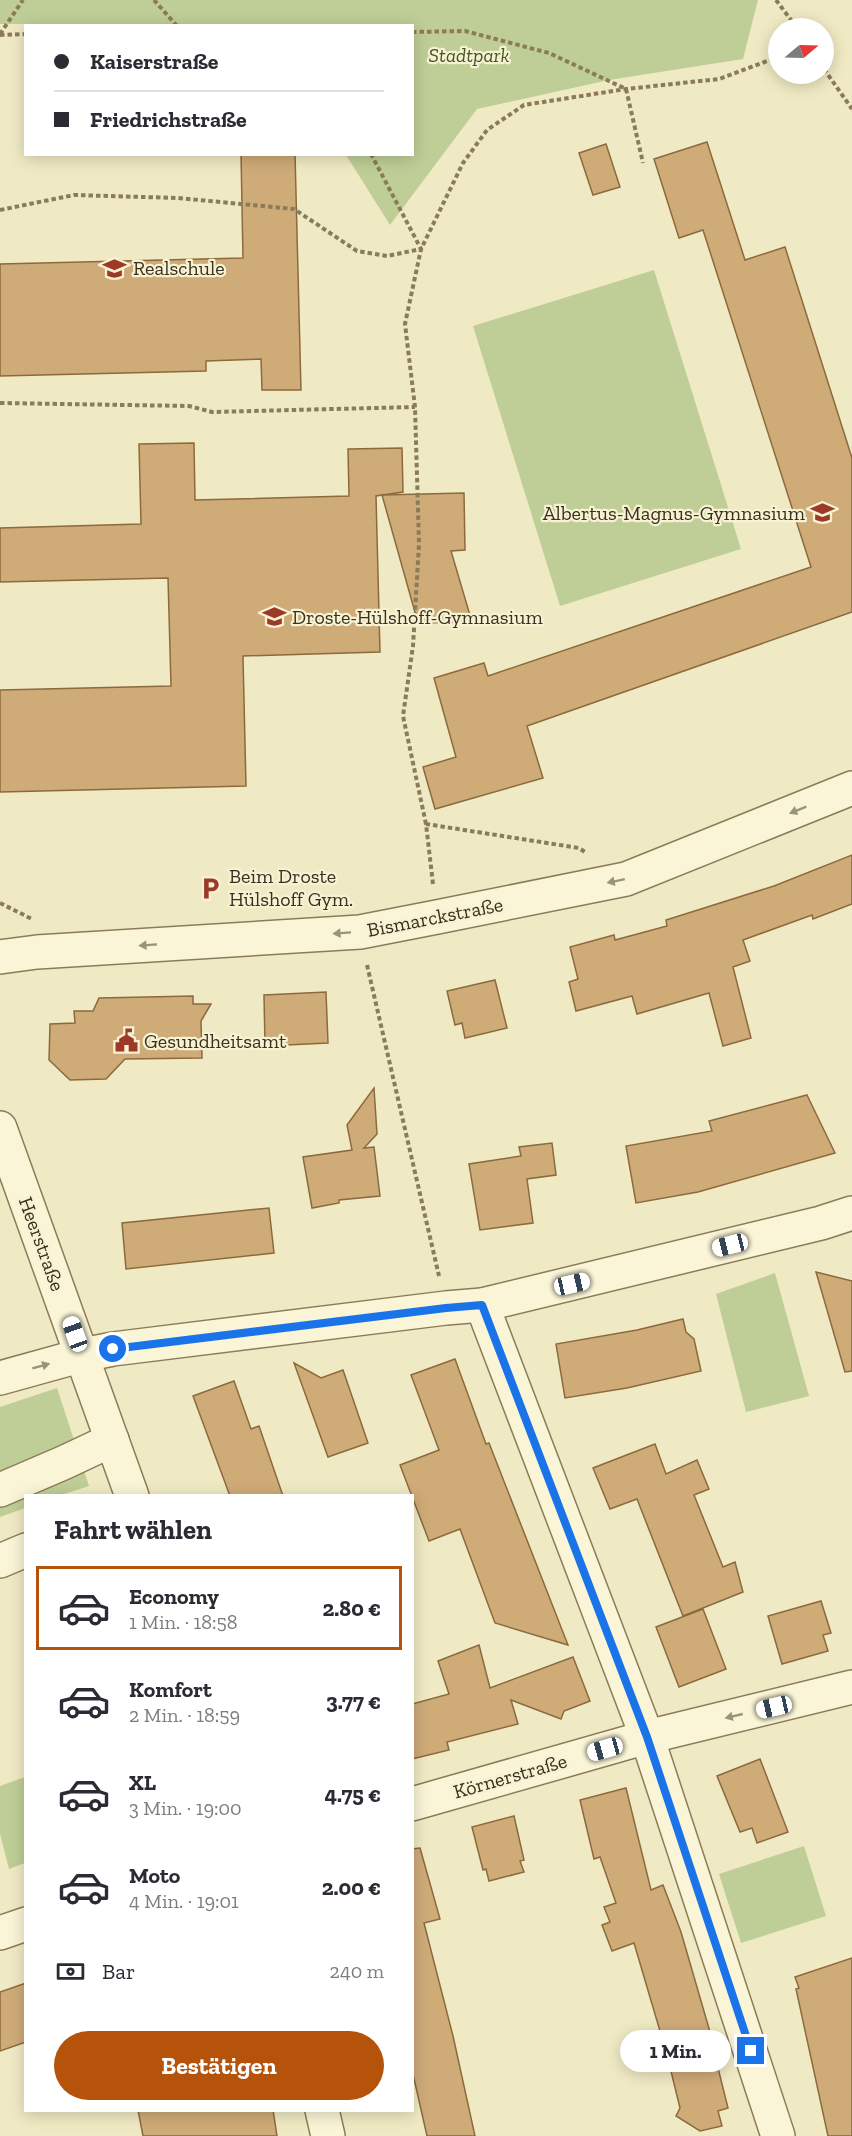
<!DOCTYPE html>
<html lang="de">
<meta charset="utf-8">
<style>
body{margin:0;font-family:"Zilla Slab",serif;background:#f7f7f7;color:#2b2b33;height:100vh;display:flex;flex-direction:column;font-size:22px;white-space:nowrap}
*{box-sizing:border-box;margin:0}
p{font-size:20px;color:#7c7c81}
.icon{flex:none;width:33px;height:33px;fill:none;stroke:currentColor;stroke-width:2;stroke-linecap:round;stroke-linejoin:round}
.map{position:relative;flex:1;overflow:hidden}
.drawer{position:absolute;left:24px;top:1494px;width:390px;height:618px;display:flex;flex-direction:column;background:#fff;border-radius:0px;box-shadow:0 3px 15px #0003}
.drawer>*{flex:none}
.guide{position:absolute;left:24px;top:24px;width:390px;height:132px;border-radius:0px;box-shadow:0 3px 15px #0003;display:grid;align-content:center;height:132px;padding:0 30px;background:#fff}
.needle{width:39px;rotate:71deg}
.controls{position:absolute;left:768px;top:18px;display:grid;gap:12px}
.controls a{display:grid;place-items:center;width:66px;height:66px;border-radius:50%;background:#fff;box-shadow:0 3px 15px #0003;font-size:30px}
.end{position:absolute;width:27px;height:27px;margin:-14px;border:8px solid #1a73e8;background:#fff;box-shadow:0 0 0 3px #fff}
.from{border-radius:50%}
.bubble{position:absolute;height:42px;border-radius:21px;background:#fff;box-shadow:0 3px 15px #0003;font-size:20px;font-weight:800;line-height:42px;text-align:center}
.car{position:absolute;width:18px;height:36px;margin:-18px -9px;border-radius:8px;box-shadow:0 0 4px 2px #0007;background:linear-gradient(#fff 24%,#345 0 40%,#fff 0 76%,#345 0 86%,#fff 0)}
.guide b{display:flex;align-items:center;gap:21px;height:57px;font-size:22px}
.guide b+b{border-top:2px solid #e1e1e2}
.guide i{width:15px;height:15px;background:#2b2b33}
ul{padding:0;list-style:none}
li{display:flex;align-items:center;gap:18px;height:84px;margin:0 12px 9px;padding:0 18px;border:3px solid transparent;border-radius:0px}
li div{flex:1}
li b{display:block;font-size:22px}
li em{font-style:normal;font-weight:800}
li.current{border-color:#b45309}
li>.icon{width:54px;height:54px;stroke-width:1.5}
h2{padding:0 30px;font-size:27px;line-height:72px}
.pay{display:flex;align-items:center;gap:15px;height:66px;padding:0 30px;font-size:22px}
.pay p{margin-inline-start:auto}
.button{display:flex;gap:12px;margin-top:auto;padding:12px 30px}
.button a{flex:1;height:69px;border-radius:36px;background:#b45309;color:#fff;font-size:24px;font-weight:800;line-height:69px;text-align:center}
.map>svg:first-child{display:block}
</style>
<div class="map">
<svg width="852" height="2136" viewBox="0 0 852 2136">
<rect width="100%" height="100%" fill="#f0eac4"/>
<g fill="#bfce97">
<path d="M0,0h758l-15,59 -134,21 -132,29 -87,116 -44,-70 66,-1v-128l-412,-2z"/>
<path d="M654,270l87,279 -181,57 -87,-280z"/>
<path d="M775,1273l34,123 -63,16 -30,-118z"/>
<path d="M57,1388l32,98 -28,9 -35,1 -1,12 -25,9v-110z"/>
<path d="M25,1777v86l-16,6 -9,-35v-48z"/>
<path d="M804,1846l22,70 -85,27 -22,-69z"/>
</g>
<g fill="#cfab78" stroke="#8b6a3e" stroke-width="1.5">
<path d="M707,142l38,118 40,-13 67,211v154l-325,114 16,52 -108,31 -12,-42 33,-10 -22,-79 50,-15 4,13 323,-109 -108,-337 -24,8 -25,-79z"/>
<path d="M606,144l14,43 -27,8 -14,-42z"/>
<path d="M241,154h54l6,236h-39l-1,-31 -55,2v10l-206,5v-112l243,-6z"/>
<path d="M194,443l1,57 154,-4 -1,-47 54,-1 1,44 -27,4 4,156 -137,4 3,130 -246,6v-102l171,-4 -3,-108 -168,4v-54l141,-4 -2,-80z"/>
<path d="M464,493l1,57 -14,1 21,71 -54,1 -36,-128z"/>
<path d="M852,855v49l-39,15 -1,-4 -69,25 7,21 -17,6 18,71 -28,8 -14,-53 -72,21 -5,-18 -56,15 -7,-29 9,-3 -8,-32 44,-12 1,5 52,-14 -1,-6 108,-34z"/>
<path d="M495,980l12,48 -42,10 -3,-15 -7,2 -8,-34z"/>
<path d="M326,992l2,51 -63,3 -1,-51z"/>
<path d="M193,996v8h18l-10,17 1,37 -77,1 -19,20 -36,1 -21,-20 1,-36 25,-1 -1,-12h19l6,-13z"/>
<path d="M374,1088l3,46 -13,14 10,-1 6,49 -41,4v3l-27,5 -9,-51 49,-7 -5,-25z"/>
<path d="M807,1095l28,58 -137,39 -62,11 -10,-57 86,-15 -3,-10z"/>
<path d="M552,1143l4,32 -29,4 6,44 -53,7 -11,-66 52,-8 -2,-9z"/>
<path d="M269,1208l5,45 -148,16 -4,-46z"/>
<path d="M816,1272l36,9v90l-7,1z"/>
<path d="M683,1319l3,13 8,7 7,32 -74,17 -62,10 -9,-54 81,-14z"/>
<path d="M455,1359l31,85 3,-1 79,202 -73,-22 -35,-94 -31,12 -29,-76 39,-15 -28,-75z"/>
<path d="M294,1363l27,15 22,-8 25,73 -40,14z"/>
<path d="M234,1381l17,48 8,-3 24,70h-53l-37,-100z"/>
<path d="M655,1444l11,30 31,-14 12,29 -15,6 29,72 12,-5 8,30 -60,24 -46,-117 -27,10 -17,-41z"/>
<path d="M821,1601l10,32 -8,2 5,16 -46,13 -14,-48z"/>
<path d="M703,1609l23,60 -47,18 -23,-60z"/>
<path d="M479,1645l11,43 83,-31 17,44 -26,10 -3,8 -50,-19 7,24 -71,18 2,8 -37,9v-55l37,-10 -11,-33z"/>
<path d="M760,1759l28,73 -31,11 -5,-15 -12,4 -23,-56z"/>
<path d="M626,1788l25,102 12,-5 18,47 38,131 -2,1 11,44 -10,3 4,15 -22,5 -24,-15 4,-8 -12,-49 -6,-4 3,-7 -31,-105 -22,8 -10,-26 8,-3 -6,-15 12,-4 -16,-46 -6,2 -14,-59z"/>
<path d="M514,1816l10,44 -4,1 4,11 -35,9 -3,-12 -3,1 -11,-43z"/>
<path d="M420,1848l20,71 -16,4 29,113 22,100h-48l-15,-66v-221z"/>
<path d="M852,1958v178h-24l-32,-147 3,-1 -4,-11z"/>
<path d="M26,1983v59l-26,9v-59z"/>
<path d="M138,2110h135l4,26h-134z"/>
</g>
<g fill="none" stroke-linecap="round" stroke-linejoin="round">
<defs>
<g id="minor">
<path d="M0,957l37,-5 323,-20 77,-15 189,-38 226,-91"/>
<path d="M0,1128l132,368"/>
<path d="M482,1305l165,432 131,399"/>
<path d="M0,1378l83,-23 30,-6 333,-41 36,-3 339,-82 31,-10"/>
<path d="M0,1490l63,-27 49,-23"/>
<path d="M0,1561l26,-11"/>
<path d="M412,1804l235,-67 205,-50"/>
<path d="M0,1933l26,-9"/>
<path d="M322,2110l6,26"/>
</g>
</defs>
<use href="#minor" stroke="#8b7c59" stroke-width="36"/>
<g stroke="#8b7c59" stroke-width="4" stroke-dasharray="4.5 3" stroke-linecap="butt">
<path d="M154,0l23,26"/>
<path d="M776,0l21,28"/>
<path d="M412,32l53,-1 84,22 77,36"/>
<path d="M0,34l23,-34"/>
<path d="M0,35l26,-1"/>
<path d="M824,69l28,40"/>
<path d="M626,89l17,74"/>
<path d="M0,210l74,-15 104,3 116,11 63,42 30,5 34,-7 -50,-95"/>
<path d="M0,403l189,3 23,6 203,-5"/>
<path d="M426,824l-23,-108 10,-70 6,-102 -4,-137 -10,-83 16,-75 42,-86 24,-33 37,-25 102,-16 93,-10 59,-22"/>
<path d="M433,884l-7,-60 153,24 6,4"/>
<path d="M0,903l32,16"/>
<path d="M367,965l72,311"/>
</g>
<use href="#minor" stroke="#faf5d7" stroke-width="33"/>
</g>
<defs><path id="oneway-solid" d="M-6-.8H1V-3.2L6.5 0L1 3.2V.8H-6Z" transform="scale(1.5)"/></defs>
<g fill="#9a927a">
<use href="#oneway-solid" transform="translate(798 810) rotate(158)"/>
<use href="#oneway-solid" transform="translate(616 881) rotate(168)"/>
<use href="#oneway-solid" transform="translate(342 933) rotate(176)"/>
<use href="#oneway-solid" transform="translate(148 945) rotate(176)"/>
<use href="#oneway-solid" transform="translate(41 1366) rotate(-15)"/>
<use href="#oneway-solid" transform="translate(734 1716) rotate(167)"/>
</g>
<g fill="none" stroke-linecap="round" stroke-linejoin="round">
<path stroke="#1a73e8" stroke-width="8" d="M113,1349l333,-41 36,-3 165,432 104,314"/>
</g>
<defs>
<symbol id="school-bare" viewBox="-9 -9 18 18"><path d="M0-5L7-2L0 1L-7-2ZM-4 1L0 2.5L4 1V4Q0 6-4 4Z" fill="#9c3a27" stroke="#f7f2d3" stroke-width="2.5" paint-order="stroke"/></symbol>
<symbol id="parking-bare" viewBox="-9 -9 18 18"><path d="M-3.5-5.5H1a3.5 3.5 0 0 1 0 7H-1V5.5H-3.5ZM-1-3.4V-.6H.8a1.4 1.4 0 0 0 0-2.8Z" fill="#9c3a27" stroke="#f7f2d3" stroke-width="2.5" paint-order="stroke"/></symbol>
<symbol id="civic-bare" viewBox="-9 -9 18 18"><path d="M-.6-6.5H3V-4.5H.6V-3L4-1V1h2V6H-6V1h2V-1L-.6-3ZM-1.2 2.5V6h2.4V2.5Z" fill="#9c3a27" stroke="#f7f2d3" stroke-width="2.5" paint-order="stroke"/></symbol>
</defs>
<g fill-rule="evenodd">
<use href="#school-bare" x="98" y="252" width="33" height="33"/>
<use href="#school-bare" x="806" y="496" width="33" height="33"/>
<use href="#school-bare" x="258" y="600" width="33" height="33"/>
<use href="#parking-bare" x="194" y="872" width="33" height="33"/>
<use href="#civic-bare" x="110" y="1024" width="33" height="33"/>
</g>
<g text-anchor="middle" stroke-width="4.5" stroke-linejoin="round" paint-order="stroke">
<g font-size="20" font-style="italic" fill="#425724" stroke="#f7f2d3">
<text x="469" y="62">Stadtpark</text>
</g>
<g font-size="20" fill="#3a301e" stroke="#f7f2d3" text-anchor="start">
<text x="133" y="275">Realschule</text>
<text x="805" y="520" text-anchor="end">Albertus-Magnus-Gymnasium</text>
<text x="292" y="624">Droste-Hülshoff-Gymnasium</text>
<text x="229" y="883">Beim Droste<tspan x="229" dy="23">Hülshoff Gym.</tspan></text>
<text x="144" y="1048">Gesundheitsamt</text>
</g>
<g font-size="20" fill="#3a301e" stroke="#f7f2d3">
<text transform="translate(435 917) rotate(-11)" y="7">Bismarckstraße</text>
<text transform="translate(42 1244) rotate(70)" y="7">Heerstraße</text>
<text transform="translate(510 1776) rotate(-16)" y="7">Körnerstraße</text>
</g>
</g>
</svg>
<div class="controls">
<a><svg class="needle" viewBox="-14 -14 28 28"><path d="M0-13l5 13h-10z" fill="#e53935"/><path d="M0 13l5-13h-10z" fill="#7c7c81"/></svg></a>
</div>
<i class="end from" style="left:113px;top:1349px"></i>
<i class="end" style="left:751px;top:2051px"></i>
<div class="bubble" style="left:620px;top:2030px;width:111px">1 Min.</div>
<i class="car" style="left:730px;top:1245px;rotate:256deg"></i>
<i class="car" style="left:572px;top:1284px;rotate:77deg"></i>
<i class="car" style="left:75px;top:1334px;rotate:340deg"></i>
<i class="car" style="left:774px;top:1707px;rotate:257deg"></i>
<i class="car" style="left:605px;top:1749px;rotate:254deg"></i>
<div class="guide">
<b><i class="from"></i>Kaiserstraße</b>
<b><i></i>Friedrichstraße</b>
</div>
<section class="drawer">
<h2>Fahrt wählen</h2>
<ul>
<li class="current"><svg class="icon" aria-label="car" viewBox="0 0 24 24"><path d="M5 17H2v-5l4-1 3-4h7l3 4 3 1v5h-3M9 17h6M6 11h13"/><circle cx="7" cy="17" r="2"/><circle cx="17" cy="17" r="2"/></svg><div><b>Economy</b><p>1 Min. · 18:58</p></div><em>2.80 €</em></li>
<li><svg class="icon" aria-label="car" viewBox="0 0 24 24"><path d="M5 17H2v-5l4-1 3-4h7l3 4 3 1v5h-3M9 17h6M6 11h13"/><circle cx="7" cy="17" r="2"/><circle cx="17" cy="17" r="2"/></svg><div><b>Komfort</b><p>2 Min. · 18:59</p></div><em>3.77 €</em></li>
<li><svg class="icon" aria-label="car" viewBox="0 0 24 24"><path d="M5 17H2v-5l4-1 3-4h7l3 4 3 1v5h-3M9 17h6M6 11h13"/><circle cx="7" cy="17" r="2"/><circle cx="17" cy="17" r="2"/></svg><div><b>XL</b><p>3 Min. · 19:00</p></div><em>4.75 €</em></li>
<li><svg class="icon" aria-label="car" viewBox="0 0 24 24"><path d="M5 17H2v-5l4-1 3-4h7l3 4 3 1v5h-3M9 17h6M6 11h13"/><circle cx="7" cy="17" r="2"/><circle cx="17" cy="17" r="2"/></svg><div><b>Moto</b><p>4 Min. · 19:01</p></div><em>2.00 €</em></li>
</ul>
<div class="pay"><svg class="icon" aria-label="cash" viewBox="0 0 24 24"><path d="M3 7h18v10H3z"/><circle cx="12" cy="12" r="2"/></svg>Bar<p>240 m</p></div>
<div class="button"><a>Bestätigen</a></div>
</section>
</div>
